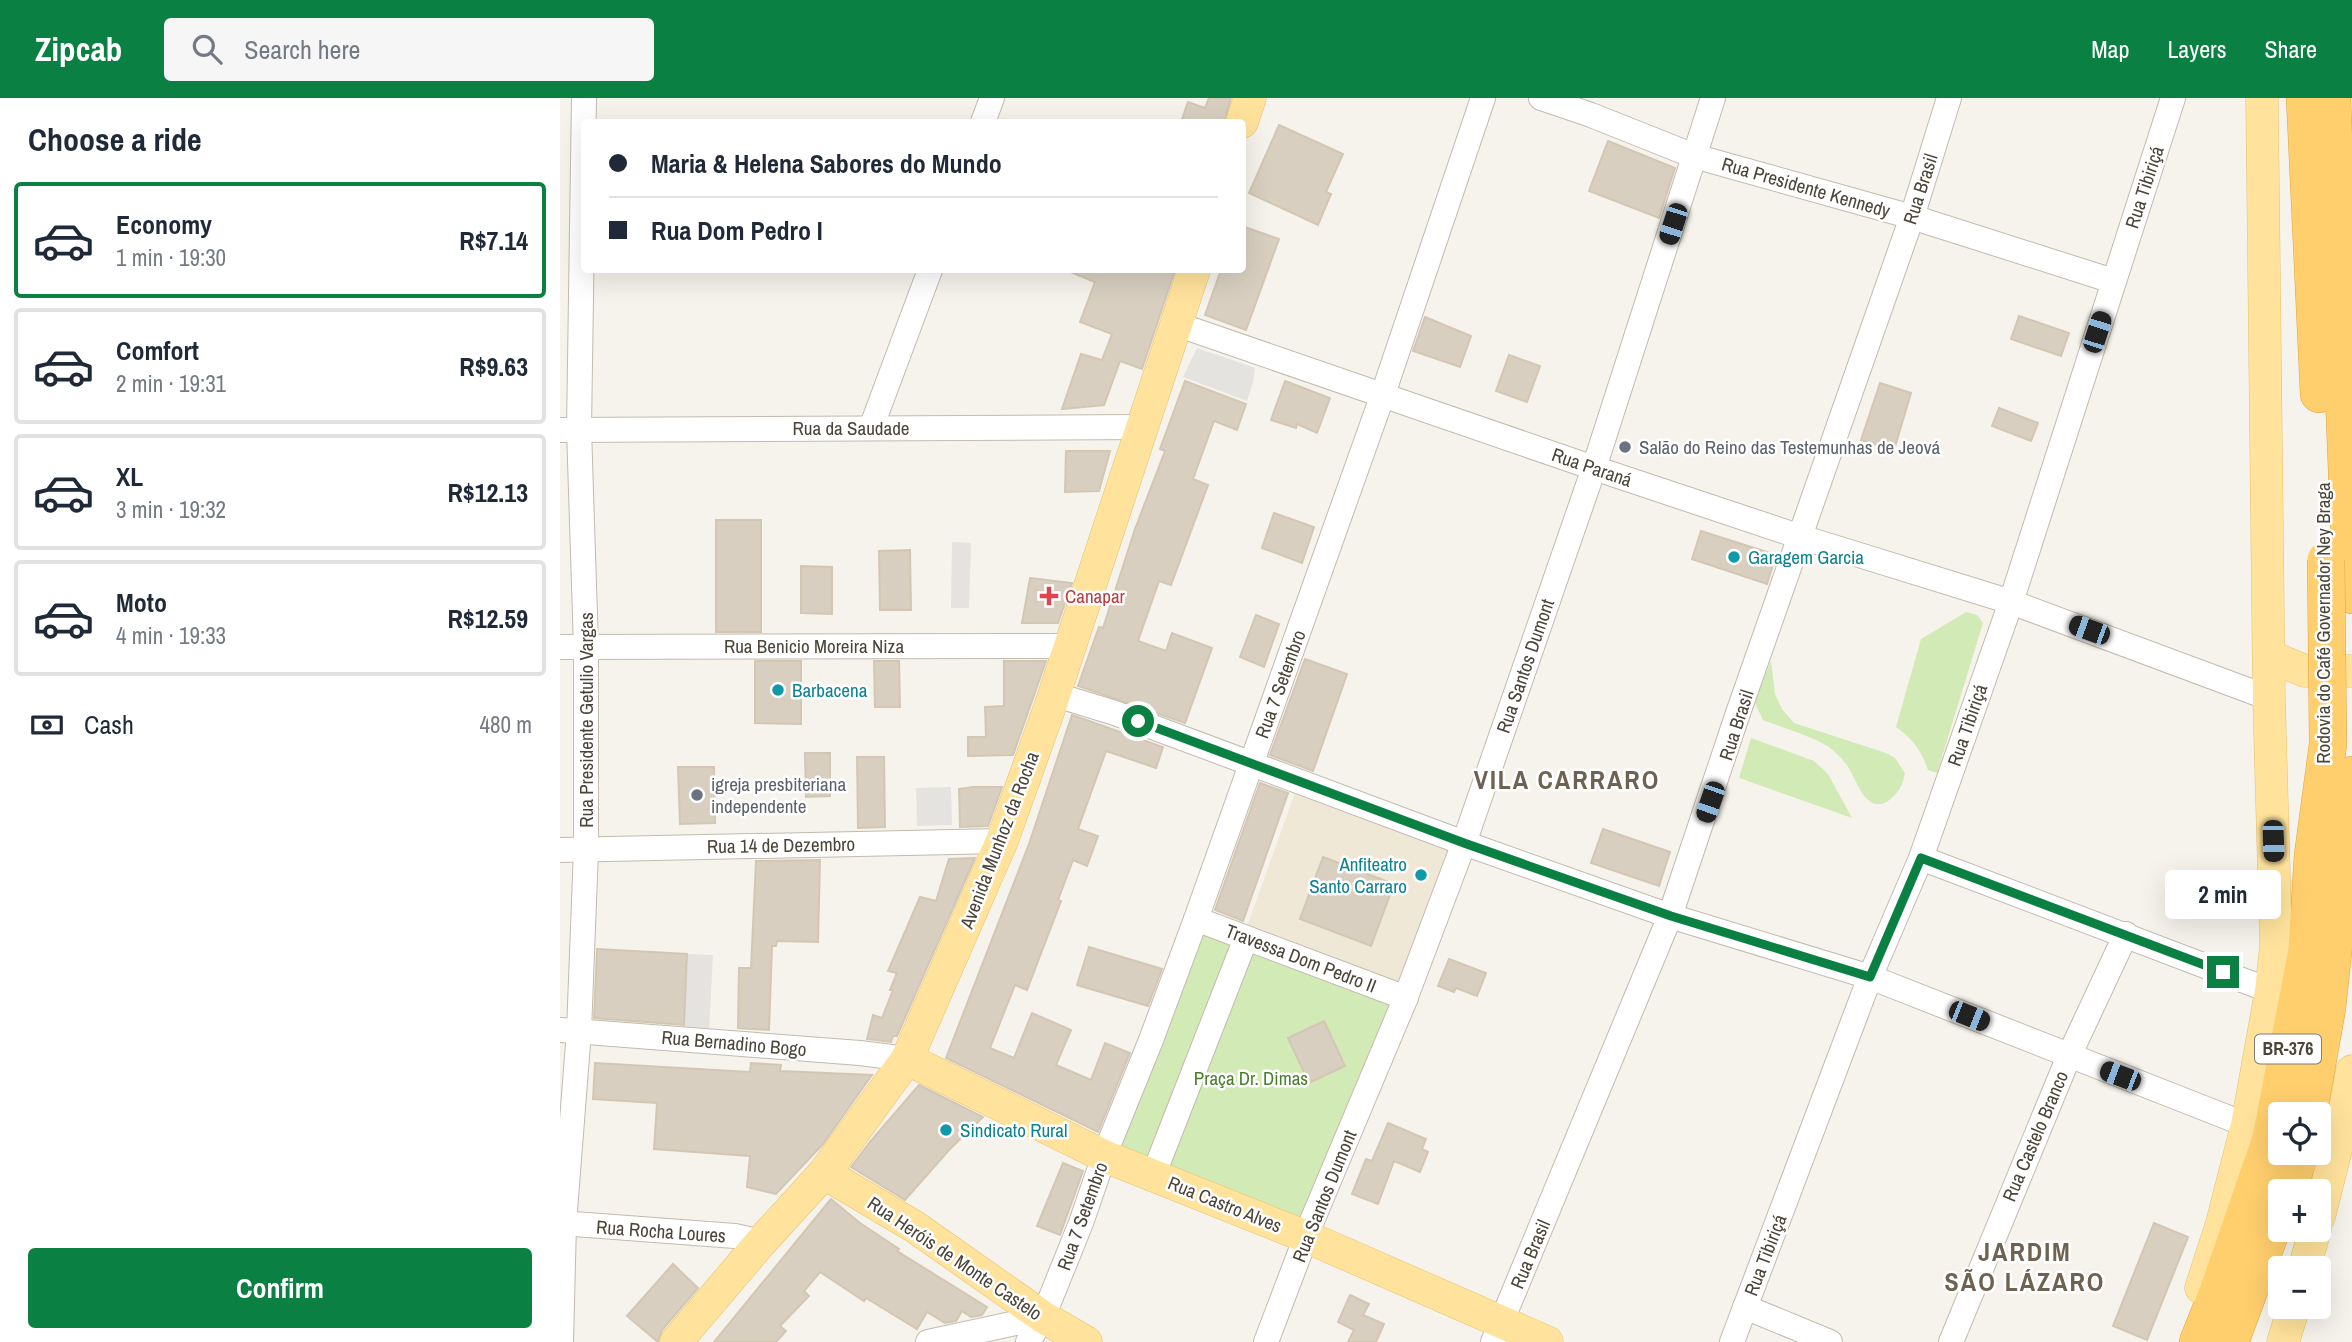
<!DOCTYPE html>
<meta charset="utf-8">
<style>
body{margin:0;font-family:"Archivo Narrow",sans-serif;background:#f6f6f7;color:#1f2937;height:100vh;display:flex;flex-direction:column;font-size:26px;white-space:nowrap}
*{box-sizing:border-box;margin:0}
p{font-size:23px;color:#747a83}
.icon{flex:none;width:38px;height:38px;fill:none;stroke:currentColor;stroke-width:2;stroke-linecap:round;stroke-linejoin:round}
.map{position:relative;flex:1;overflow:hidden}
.drawer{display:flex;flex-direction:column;background:#fff;width:560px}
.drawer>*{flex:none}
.top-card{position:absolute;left:21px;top:21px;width:665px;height:154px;border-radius:7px;box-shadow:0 7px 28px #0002;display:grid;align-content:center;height:154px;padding:0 28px;background:#fff}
.fabs{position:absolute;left:1708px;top:1004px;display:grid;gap:14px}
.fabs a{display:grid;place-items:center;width:63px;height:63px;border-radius:7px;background:#fff;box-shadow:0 7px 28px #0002;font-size:35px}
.end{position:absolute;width:32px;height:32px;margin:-16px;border:9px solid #0b8043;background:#fff;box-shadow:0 0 0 4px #fff}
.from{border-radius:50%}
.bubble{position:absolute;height:49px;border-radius:7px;background:#fff;box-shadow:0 7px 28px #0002;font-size:23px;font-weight:700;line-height:49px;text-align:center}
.car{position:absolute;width:21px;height:42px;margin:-21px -10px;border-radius:9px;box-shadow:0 0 5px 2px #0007;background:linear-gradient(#222 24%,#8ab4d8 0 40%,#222 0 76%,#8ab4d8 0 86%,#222 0)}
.top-card b{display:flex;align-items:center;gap:24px;height:66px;font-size:26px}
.top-card b+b{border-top:2px solid #e0e1e3}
.top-card i{width:18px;height:18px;background:#1f2937}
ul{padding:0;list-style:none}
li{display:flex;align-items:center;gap:21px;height:116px;margin:0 14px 10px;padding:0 14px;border:4px solid #e0e1e3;border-radius:7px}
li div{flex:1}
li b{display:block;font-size:26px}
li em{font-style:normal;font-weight:700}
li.active{border-color:#0b8043}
li>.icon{width:63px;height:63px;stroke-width:1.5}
h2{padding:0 28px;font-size:32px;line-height:84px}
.pay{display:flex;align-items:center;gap:18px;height:77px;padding:0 28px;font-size:26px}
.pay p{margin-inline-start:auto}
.button{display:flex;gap:14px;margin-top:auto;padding:14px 28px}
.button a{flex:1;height:80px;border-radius:7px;background:#0b8043;color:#fff;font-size:28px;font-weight:700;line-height:80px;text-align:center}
header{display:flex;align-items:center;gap:42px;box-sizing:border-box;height:98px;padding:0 35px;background:#0b8043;color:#fff}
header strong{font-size:33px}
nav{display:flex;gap:38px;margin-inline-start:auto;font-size:24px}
.search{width:490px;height:63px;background:#f6f6f7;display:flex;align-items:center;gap:18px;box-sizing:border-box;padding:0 24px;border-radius:7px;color:#747a83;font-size:26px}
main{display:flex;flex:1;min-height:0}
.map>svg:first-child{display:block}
</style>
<header>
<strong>Zipcab</strong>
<div class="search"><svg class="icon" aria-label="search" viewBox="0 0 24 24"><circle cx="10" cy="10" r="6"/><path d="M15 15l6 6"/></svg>Search here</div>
<nav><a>Map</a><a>Layers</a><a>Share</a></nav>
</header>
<main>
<section class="drawer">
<h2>Choose a ride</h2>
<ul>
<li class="active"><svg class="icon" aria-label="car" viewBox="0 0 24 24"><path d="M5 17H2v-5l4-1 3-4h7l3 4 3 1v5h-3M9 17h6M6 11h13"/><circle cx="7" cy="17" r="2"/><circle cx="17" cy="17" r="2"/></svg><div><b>Economy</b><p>1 min · 19:30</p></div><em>R$7.14</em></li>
<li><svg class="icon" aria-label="car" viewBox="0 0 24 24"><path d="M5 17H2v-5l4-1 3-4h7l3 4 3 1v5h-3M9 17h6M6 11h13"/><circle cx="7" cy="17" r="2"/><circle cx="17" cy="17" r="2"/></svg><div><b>Comfort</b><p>2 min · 19:31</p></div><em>R$9.63</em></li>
<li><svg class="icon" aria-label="car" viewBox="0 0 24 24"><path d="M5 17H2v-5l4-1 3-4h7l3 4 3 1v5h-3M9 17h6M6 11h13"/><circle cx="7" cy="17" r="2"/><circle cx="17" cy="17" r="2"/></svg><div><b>XL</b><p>3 min · 19:32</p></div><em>R$12.13</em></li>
<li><svg class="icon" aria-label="car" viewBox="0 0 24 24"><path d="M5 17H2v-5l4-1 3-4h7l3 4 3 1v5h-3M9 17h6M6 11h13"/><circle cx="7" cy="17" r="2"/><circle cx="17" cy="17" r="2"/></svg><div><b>Moto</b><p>4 min · 19:33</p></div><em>R$12.59</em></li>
</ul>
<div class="pay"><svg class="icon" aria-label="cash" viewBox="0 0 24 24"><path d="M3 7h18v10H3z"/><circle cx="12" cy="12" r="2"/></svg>Cash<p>480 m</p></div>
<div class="button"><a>Confirm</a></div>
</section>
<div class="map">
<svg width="1792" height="1244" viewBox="0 0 1792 1244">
<rect width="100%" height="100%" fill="#f6f3ec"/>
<path fill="#efe8d6" d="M737,689l160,63 -54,141 -157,-62z"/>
<g fill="#d2eab5">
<path d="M1406,514l11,3 6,8 -46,150 -9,-3c-7,-20 -15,-31 -32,-43l25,-88z"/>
<path d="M1211,563l4,33 7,15 12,14 92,30 9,5 10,15c-2,12 -7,21 -17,28 -22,14 -31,-21 -40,-34 -4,-7 -13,-15 -19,-20 -15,-10 -48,-20 -66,-27l-9,-19z"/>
<path d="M1191,640l63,23 14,13 24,44 -113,-40z"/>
<path d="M640,830l191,77 -88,224 -192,-77z"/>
</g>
<g fill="#e5e3e0">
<path d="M637,250l58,20 -2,14 -6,19 -64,-24z"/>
<path d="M392,444l19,1 -2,65h-18z"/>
<path d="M391,689l1,38 -35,1 -1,-38z"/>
<path d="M127,856l26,1 -4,78 -26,-2z"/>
</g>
<g fill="#d8cfc1" stroke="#d3c7b4" stroke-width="2">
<path d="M649,0h22l-7,24h-43l7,-20 17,6z"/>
<path d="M719,27l64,29 -17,38 5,2 -13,31 -69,-32z"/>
<path d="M1048,43l67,27 -16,50 -70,-27z"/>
<path d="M682,128l37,13 -33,91 -41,-15 16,-45h21z"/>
<path d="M506,172h109l-33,99 -22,-8 -16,44 -42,4 19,-55 21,6 10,-26 -32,-12 15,-40z"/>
<path d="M1459,218l50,17 -8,23 -50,-17z"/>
<path d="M865,219l46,19 -11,31 -47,-16z"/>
<path d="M949,257l31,11 -13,36 -31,-11z"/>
<path d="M625,283l61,23 -9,26 -23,-9 -21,58 15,6 -37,100 -12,-4 -21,60 28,10 6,-18 40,15 -27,75 -107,-37 21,-59 4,1 32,-99 30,-78 -5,-2z"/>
<path d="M725,283l45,17 -13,35 -20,-9 -1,4 -25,-8z"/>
<path d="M1320,285l31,10 -17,57 -33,-10z"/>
<path d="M1439,310l39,15 -7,18 -39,-15z"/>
<path d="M506,353h44l-11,40 -34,1z"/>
<path d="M714,415l40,14 -12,36 -40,-15z"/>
<rect x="156" y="422" width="45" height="112"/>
<path d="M1141,433l75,24 -9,29 -75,-25z"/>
<path d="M350,452l1,60h-31l-1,-59z"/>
<path d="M241,468l31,1v47l-31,-1z"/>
<path d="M470,480l42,5 -14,40h-36z"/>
<path d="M696,517l23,9 -15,43 -24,-10z"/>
<path d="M745,561l42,15 -34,97 -43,-16z"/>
<path d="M195,563h46v63l-46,-1z"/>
<path d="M314,563h25l1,46h-25z"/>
<path d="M444,563h42l-33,94 -45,1v-19h18l-1,-30 19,-1z"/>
<path d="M512,617l91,32 -7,21 -50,-17 -28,78 20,7 -11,30 -14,-6 -15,40 3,1 -34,89 -12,-5 -25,63 24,10 18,-45 39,17 -15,35 35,15 14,-37 25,10 -32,79 -152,-74 83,-214z"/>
<path d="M245,655h25v43l-24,1z"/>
<path d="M297,659h27l1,70 -27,1z"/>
<path d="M118,669h36l1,56 -35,1z"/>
<path d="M700,685l28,10 -45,128 -28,-11z"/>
<path d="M413,689h29l-14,39 -28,1 -1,-38z"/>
<path d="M1043,731l67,23 -11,34 -68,-23z"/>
<path d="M763,759l71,27 -23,62 -71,-27z"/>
<path d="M415,760l-78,178h-4l-2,6 -24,-3 6,-24 9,3 11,-28h-3l7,-17 -9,-2 32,-74 16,4 13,-42z"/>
<path d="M260,762l-2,82 -41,-1 -1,5h-4l-3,84 -31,-2 1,-60h12l5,-107z"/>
<path d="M529,849l73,22 -14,37 -71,-21z"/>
<path d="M37,851l90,5 -3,71 -90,-7z"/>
<path d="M889,861l37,14 -9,23 -21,-8 -2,4 -16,-6z"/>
<path d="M764,923l21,45 -36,17 -21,-45z"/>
<path d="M35,965l155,9 1,-9 30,2 -1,6 92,4 -49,69 -47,50 -29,-7 3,-31 -96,-7 3,-46 -64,-4z"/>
<path d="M359,987l64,32 -34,33 -44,50 -54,-33 19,-25z"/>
<path d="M828,1025l38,16 -4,10 6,3 -8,20 -26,-11 -16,43 -26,-10 14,-35 6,2z"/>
<path d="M503,1065l20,8 -23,64 -23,-9z"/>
<path d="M271,1101l29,24 39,26 -2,2 90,56 -5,8 -11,2 -9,-6 -6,10 -11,2 -18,-11 -10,17 -51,-31 -2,3 -44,-29 -16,19 5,5 -29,30 6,5 -10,11h-62z"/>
<path d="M1594,1125l34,14 -41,103 -34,-14z"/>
<path d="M113,1166l25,24 -36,42 -4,12 -31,-26z"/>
<path d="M790,1197l19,9 -6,11 21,9 -8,18h-28l6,-12 -16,-8z"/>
</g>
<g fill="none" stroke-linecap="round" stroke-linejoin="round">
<defs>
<g id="minor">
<path d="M981,0l50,17 103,41 218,61 201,64"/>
<path d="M423,24l9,-24"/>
<path d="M616,226l418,144 207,69 210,65 258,96"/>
<path d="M311,330l59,-158"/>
<path d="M0,332l581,-3"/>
<path d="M0,549l508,-1"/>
<path d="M493,596l62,19 349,130 206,73 200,61 377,148"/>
<path d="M0,752l442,-9"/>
<path d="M1361,760l350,133"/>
<path d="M636,821l210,79"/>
<path d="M0,932l300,23 47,6"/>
<path d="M593,1078l93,-238"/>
<path d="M0,1125l175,13 26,6"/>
<path d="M1185,1209l85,35"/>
<path d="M1,1244l3,-119 15,-192 7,-181v-203l-7,-218 5,-331"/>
<path d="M368,1244l115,-25"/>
<path d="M468,1244l15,-25 38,-94 23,-67 47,-116 45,-121 186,-522 101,-299"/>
<path d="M706,1244l46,-121 92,-219 60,-159 130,-375 119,-370"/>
<path d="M933,1244l177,-426 68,-203 174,-496 37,-119"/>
<path d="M1172,1244l138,-365 51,-119 90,-256 162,-504"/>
<path d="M1391,1244l118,-286 57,-122"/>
</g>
<g id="major">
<path d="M682,24l8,-24"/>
<path d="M1709,558l36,15h47"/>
<path d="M347,961l197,97 203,81 240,105"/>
<path d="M264,1075l91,54 128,90 43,25"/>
<path d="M1759,1119l22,-87 11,-59"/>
<path d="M1744,1171l11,-39"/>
<path d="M1641,1190l21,-65 25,-98 24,-134 5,-45 -7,-248 -7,-600"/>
<path d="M116,1244l85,-100 63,-69 83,-114 95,-218 50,-140 142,-431"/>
<path d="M1723,1244l11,-35"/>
</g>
<g id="highway">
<path d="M1745,0l14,296"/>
<path d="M1772,0l20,497"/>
<path d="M1748,1017l19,-107 25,-233"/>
<path d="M1726,1094l15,-39"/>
<path d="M1638,1244l20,-50 53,-153 36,-189 6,-95 15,-111"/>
<path d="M1670,1244l50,-135"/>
</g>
</defs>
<use href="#minor" stroke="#c2bbae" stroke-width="26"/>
<use href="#major" stroke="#e6c16a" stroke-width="33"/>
<use href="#highway" stroke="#e0a43c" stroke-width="38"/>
<use href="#minor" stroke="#fff" stroke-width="24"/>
<use href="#major" stroke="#ffe39c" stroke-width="32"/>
<use href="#highway" stroke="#ffcf6e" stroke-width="37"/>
<defs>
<path id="highway-bridge" d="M1766,462l2,184"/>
</defs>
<use href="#highway-bridge" stroke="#e0a43c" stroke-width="38" stroke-linecap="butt"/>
<use href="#highway-bridge" stroke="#ffcf6e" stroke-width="37"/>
</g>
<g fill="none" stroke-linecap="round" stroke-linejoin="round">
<path stroke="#0b8043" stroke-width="9" d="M578,623l326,122 207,73 199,61 51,-119 302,114"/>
</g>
<g fill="#6b7280" stroke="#fff" stroke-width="2.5">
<circle cx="1065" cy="349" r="7"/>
<circle cx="137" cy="697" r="7"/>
</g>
<g fill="#0f9aa8" stroke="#fff" stroke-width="2.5">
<circle cx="1174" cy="459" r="7"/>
<circle cx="218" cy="592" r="7"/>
<circle cx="861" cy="777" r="7"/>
<circle cx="386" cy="1032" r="7"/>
</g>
<path fill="#e0444e" stroke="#fff" stroke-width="2.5" d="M485.5 487.5h7v7h7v7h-7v7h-7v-7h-7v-7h7z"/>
<g text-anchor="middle" stroke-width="5" stroke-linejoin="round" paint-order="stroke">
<rect fill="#fff" stroke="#817c74" stroke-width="2" x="1695" y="936.5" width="66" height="29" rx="5"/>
<g font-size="18" font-weight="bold" fill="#4b4439">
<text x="1728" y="957">BR-376</text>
</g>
<g font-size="19" fill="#4b4439" stroke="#fff">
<text transform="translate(1246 89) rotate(16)" y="7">Rua Presidente Kennedy</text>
<text transform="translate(1584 89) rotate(-72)" y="7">Rua Tibiriçá</text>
<text transform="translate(1360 91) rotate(-72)" y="7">Rua Brasil</text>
<text x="291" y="337">Rua da Saudade</text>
<text transform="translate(1032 369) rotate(19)" y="7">Rua Paraná</text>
<text transform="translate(1763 525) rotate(-90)" y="7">Rodovia do Café Governador Ney Braga</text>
<text x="254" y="555">Rua Benicio Moreira Niza</text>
<text transform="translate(965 568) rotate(-71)" y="7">Rua Santos Dumont</text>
<text transform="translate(720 586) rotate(-70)" y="7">Rua 7 Setembro</text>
<text transform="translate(26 622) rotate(-90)" y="7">Rua Presidente Getulio Vargas</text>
<text transform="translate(1176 627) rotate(-72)" y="7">Rua Brasil</text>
<text transform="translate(1407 627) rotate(-71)" y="7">Rua Tibiriçá</text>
<text transform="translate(439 742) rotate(-69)" y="7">Avenida Munhoz da Rocha</text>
<text transform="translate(221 747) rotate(-1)" y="7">Rua 14 de Dezembro</text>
<text transform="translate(741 860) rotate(21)" y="7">Travessa Dom Pedro II</text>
<text transform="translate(174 945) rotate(5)" y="7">Rua Bernadino Bogo</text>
<text transform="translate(1475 1038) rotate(-67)" y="7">Rua Castelo Branco</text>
<text transform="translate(764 1098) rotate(-68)" y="7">Rua Santos Dumont</text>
<text transform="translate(665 1106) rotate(22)" y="7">Rua Castro Alves</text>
<text transform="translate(522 1118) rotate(-70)" y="7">Rua 7 Setembro</text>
<text transform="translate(101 1133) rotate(4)" y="7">Rua Rocha Loures</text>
<text transform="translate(970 1156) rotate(-67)" y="7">Rua Brasil</text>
<text transform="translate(1205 1157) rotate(-69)" y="7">Rua Tibiriçá</text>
<text transform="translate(395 1160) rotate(34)" y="7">Rua Heróis de Monte Castelo</text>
</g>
<g font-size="19" fill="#5b616d" stroke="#fff" text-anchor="start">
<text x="1079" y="356">Salão do Reino das Testemunhas de Jeová</text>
<text x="151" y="693">igreja presbiteriana<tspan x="151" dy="22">independente</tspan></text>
</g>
<g font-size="19" fill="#0d838f" stroke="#fff" text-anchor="start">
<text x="1188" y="466">Garagem Garcia</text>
<text x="232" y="599">Barbacena</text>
<text x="847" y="773" text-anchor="end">Anfiteatro<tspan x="847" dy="22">Santo Carraro</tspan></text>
<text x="400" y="1039">Sindicato Rural</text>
</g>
<g font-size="19" fill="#be3a42" stroke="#fff" text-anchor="start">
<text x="505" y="505">Canapar</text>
</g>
<g font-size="19" fill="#4a7f2a" stroke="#fff">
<text x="691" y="987">Praça Dr. Dimas</text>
</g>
<g font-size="26" font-weight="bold" letter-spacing="2" fill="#6e6250" stroke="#fff">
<text x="1007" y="691">VILA CARRARO</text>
<text x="1465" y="1163">JARDIM<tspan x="1465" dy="30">SÃO LÁZARO</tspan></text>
</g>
</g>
</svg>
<div class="fabs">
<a><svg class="icon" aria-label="locate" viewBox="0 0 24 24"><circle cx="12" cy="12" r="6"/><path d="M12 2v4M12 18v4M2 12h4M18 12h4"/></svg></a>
<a>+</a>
<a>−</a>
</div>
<i class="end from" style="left:578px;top:623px"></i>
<i class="end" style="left:1663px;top:874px"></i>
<div class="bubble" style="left:1605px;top:772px;width:116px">2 min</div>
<i class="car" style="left:1113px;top:126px;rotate:198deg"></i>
<i class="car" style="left:1537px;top:234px;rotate:18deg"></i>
<i class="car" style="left:1529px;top:532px;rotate:290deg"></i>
<i class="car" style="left:1150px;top:704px;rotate:199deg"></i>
<i class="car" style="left:1713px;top:743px;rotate:178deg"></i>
<i class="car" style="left:1409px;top:918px;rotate:112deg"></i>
<i class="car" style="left:1560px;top:978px;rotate:291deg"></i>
<div class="top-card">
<b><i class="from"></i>Maria &amp; Helena Sabores do Mundo</b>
<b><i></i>Rua Dom Pedro I</b>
</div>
</div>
</main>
